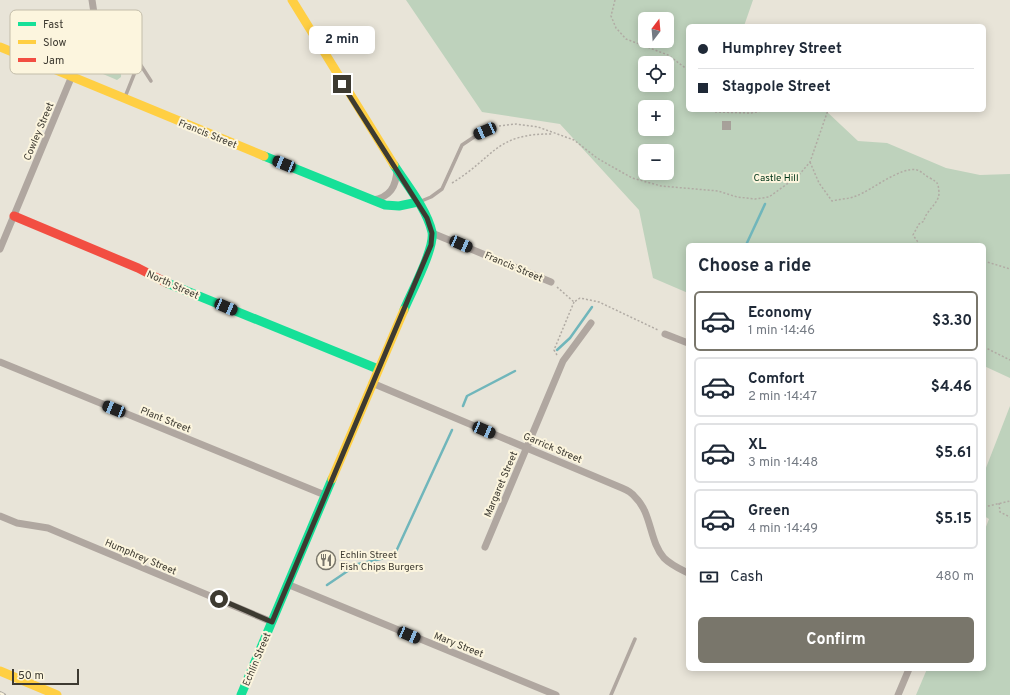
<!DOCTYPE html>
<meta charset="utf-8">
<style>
body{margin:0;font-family:Overpass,sans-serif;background:#f2f2f3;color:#1f2937;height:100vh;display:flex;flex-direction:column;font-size:15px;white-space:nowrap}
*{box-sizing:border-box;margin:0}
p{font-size:13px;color:#747a83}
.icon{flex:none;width:22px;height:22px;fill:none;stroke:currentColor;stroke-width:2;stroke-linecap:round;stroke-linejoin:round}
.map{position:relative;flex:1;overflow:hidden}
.side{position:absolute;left:686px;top:243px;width:300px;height:428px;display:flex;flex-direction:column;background:#fff;border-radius:6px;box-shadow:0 2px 10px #0003}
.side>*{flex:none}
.banner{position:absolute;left:686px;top:24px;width:300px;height:88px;border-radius:6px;box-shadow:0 2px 10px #0003;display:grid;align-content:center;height:88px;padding:0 12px;background:#fff}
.needle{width:26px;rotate:16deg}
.tools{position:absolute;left:638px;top:12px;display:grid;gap:8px}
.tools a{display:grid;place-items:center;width:36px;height:36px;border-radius:6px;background:#fff;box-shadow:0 2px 10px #0003;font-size:20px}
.scale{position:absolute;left:12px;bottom:10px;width:67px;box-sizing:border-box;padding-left:4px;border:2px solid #3d3a31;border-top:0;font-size:11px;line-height:14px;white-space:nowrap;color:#3d3a31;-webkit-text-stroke:3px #fcf5de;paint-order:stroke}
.end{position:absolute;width:18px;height:18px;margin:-9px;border:5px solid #3d3a31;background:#fff;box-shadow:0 0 0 2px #fff}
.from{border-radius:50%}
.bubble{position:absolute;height:28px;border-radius:6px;background:#fff;box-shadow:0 2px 10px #0003;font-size:13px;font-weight:700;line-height:28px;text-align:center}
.car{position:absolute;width:12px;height:24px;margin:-12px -6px;border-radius:5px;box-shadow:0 0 3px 1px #0007;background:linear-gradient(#222 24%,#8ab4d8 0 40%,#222 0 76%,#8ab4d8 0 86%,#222 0)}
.banner b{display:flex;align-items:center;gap:14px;height:38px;font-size:15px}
.banner b+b{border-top:1px solid #e0e1e3}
.banner i{width:10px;height:10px;background:#1f2937}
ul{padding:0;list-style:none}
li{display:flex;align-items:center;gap:12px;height:60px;margin:0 8px 6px;padding:0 4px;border:2px solid #e0e1e3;border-radius:6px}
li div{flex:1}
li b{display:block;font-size:15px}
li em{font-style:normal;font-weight:700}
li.active{border-color:#79766b}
li>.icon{width:36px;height:36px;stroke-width:1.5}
h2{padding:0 12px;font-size:18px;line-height:48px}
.pay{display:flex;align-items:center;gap:10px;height:44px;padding:0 12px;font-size:15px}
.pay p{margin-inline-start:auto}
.action{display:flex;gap:8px;margin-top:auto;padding:8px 12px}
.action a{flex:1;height:46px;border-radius:6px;background:#79766b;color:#fff;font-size:16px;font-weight:700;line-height:46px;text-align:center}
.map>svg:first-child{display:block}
</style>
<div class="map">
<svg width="1010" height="695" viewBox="0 0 1010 695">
<rect width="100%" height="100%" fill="#e8e4d8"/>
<g fill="#bed2bc" fill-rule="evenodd">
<path d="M406,0h347l-9,26h-56v84h137l33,31 29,2 59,25 34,7 30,-1v204l-26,-12v-121h-296v48l-35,-15 -14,-68 -79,-86 -78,-12zM645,19h22v22h-22zM645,63h22v22h-22zM645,107h22v22h-22zM645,151h22v22h-22z"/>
<path d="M101,27c16,2 14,24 15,35 1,6 6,9 5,15l-4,3 -28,-12 -2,-9 8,-28z"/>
<path d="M1010,406v289h-94l11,-26h57v-137l5,-13 -5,-3v-43z"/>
</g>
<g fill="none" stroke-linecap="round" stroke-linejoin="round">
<g stroke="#70b6bb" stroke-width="2.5">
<path d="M746,245l19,-41"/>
<path d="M557,350l13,-12 22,-31"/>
<path d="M463,406l4,-10 48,-25"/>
<path d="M327,585l31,-21 36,-8 58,-126"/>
</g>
</g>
<rect fill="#a7a19a" x="722" y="121" width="9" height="9"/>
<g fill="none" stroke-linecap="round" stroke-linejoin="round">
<g stroke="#b1aba4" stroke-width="1.5" stroke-dasharray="2 2" stroke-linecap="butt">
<path d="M615,0l-4,16 5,12 10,11 42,16 20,15"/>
<path d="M715,112l36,1 16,-3"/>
<path d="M499,126l17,-2 22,3 36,13 23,18 35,20 29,8 57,5 19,6 18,2 14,-2 29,-21 12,-14 18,-52"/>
<path d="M810,162l9,21 13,18c8,-2 17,-2 24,-5 16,-6 45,-30 61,-26 6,2 8,6 13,8 8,5 8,4 9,14 1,11 -14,19 -15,29l-5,3 -6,11 7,10"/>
<path d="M452,183c43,-26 43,-50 101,-49"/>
<path d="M984,261l26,8"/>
<path d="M557,287l17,15 6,-4 19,4 59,28"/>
<path d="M984,347l26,13"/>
<path d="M557,355l-3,-5 20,-48"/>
<path d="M999,503l1,9 10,5"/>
<path d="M984,507l26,-6"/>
</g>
<g stroke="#b0a7a0" stroke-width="3.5">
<path d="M108,20l5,2 38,59"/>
<path d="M125,97l14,-35"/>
<path d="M419,202l12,-5 11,-8 20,-44 15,-10 16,-8"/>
<path d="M611,695l24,-56"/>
</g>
<g stroke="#b0a7a0" stroke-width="7">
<path d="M373,200c17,-3 23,-13 24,-30"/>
<path d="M432,233l119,49"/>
<path d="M0,249l91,-219 3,-17 -2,-13"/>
<path d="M665,334l23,9"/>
<path d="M0,362l325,133"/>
<path d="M372,383l250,105c5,2 10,5 13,9 17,16 14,44 29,61 7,7 16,11 24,15"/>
<path d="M0,516l17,7 31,5 224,94"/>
<path d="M485,547l78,-186 28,-38"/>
<path d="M287,584l269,111"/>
<path d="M898,695l11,-26"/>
</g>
<g stroke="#16e098" stroke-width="9">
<path d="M264,156l121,49 14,1 19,-4"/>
<path d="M394,165c12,19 33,44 38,67 3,16 -21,61 -28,78"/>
<path d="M167,283l211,86"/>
<path d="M241,695l91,-216"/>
</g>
<g stroke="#ffcf43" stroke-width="9">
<path d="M292,0l102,165"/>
<path d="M0,47l264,109"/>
<path d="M332,479l72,-169"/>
<path d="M0,671l57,24"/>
</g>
<path stroke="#f24e42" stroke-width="9" d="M14,216l124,52 29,15"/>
<defs>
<path id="rail" d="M0,693l4,2"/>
</defs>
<use href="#rail" stroke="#ada8a1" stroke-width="4"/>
<use href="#rail" stroke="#fcf5de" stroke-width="2.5" stroke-dasharray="8" stroke-linecap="butt"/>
</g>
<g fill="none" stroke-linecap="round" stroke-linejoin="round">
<path stroke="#3d3a31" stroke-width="5" d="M219,599l53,23 159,-377 1,-12 -5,-15 -85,-134"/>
</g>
<defs>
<symbol id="restaurant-ring" viewBox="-11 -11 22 22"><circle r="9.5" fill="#fcf5de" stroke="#79766b" stroke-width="1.5"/><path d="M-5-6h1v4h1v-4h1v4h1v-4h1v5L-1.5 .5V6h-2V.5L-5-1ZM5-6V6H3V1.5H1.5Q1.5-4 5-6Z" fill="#79766b"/></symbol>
</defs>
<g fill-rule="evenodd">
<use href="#restaurant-ring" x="315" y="549" width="22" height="22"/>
</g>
<g text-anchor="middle" stroke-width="4" stroke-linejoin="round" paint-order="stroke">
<g font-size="10" fill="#3d3a31" stroke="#fcf5de">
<text transform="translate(38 131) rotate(-67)" y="4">Cowley Street</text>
<text transform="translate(208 133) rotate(22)" y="4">Francis Street</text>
<text transform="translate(514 266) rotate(23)" y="4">Francis Street</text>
<text transform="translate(173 284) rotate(24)" y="4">North Street</text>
<text transform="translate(166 419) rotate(22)" y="4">Plant Street</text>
<text transform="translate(553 447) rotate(23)" y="4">Garrick Street</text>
<text transform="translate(500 484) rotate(-67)" y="4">Margaret Street</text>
<text transform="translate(141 556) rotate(23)" y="4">Humphrey Street</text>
<text transform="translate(459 644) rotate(22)" y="4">Mary Street</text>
<text transform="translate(256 659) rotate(-67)" y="4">Echlin Street</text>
</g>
<g font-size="10" fill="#003518" stroke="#fcf5de">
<text x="776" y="181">Castle Hill</text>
</g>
<g font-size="10" fill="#3d3a31" stroke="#fcf5de" text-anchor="start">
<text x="340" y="558">Echlin Street<tspan x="340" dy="12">Fish Chips Burgers</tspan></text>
</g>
</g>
<rect x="10" y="10" width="132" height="64" rx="6" fill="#fcf5de" stroke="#c3bdaa" stroke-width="1"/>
<rect x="18" y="22" width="18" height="4" fill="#16e098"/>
<rect x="18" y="40" width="18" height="4" fill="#ffcf43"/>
<rect x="18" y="58" width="18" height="4" fill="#f24e42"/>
<g font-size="11" fill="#3d3a31">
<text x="43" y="28">Fast</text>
<text x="43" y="46">Slow</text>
<text x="43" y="64">Jam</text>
</g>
</svg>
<div class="tools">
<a><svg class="needle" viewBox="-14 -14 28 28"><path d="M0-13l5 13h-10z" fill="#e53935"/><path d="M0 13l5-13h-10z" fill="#747a83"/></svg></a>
<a><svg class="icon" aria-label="locate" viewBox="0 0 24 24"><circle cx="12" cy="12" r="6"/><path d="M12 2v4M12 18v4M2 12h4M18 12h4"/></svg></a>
<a>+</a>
<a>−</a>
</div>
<div class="scale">50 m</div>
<i class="end from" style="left:219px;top:599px"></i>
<i class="end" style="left:342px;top:84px"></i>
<div class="bubble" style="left:309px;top:26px;width:66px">2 min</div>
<i class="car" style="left:485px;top:131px;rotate:246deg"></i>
<i class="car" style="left:284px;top:164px;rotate:292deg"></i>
<i class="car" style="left:461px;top:244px;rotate:113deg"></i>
<i class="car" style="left:226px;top:307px;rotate:113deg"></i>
<i class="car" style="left:114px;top:409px;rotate:292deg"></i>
<i class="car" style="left:484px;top:430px;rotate:113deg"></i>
<i class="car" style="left:409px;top:635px;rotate:113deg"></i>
<div class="banner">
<b><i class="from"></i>Humphrey Street</b>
<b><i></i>Stagpole Street</b>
</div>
<section class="side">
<h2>Choose a ride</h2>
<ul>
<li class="active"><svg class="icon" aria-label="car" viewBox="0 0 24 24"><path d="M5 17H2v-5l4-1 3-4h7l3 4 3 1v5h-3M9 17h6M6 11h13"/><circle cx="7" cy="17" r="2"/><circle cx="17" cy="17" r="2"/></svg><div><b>Economy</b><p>1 min · 14:46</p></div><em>$3.30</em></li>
<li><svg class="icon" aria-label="car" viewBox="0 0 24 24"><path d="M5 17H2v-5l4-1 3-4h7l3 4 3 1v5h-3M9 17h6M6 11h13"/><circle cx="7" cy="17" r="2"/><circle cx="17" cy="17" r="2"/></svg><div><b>Comfort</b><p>2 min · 14:47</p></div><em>$4.46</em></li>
<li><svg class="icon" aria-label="car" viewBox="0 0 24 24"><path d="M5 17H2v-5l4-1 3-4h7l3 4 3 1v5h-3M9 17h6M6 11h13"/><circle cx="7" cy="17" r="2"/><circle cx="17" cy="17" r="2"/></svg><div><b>XL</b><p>3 min · 14:48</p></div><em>$5.61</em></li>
<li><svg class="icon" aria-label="car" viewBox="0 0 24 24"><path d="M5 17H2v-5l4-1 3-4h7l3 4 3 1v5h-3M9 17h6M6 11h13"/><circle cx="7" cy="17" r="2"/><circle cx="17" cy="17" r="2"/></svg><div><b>Green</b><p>4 min · 14:49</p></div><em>$5.15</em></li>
</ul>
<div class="pay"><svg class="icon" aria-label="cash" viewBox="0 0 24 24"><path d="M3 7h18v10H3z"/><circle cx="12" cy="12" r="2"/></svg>Cash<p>480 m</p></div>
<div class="action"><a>Confirm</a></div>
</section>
</div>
